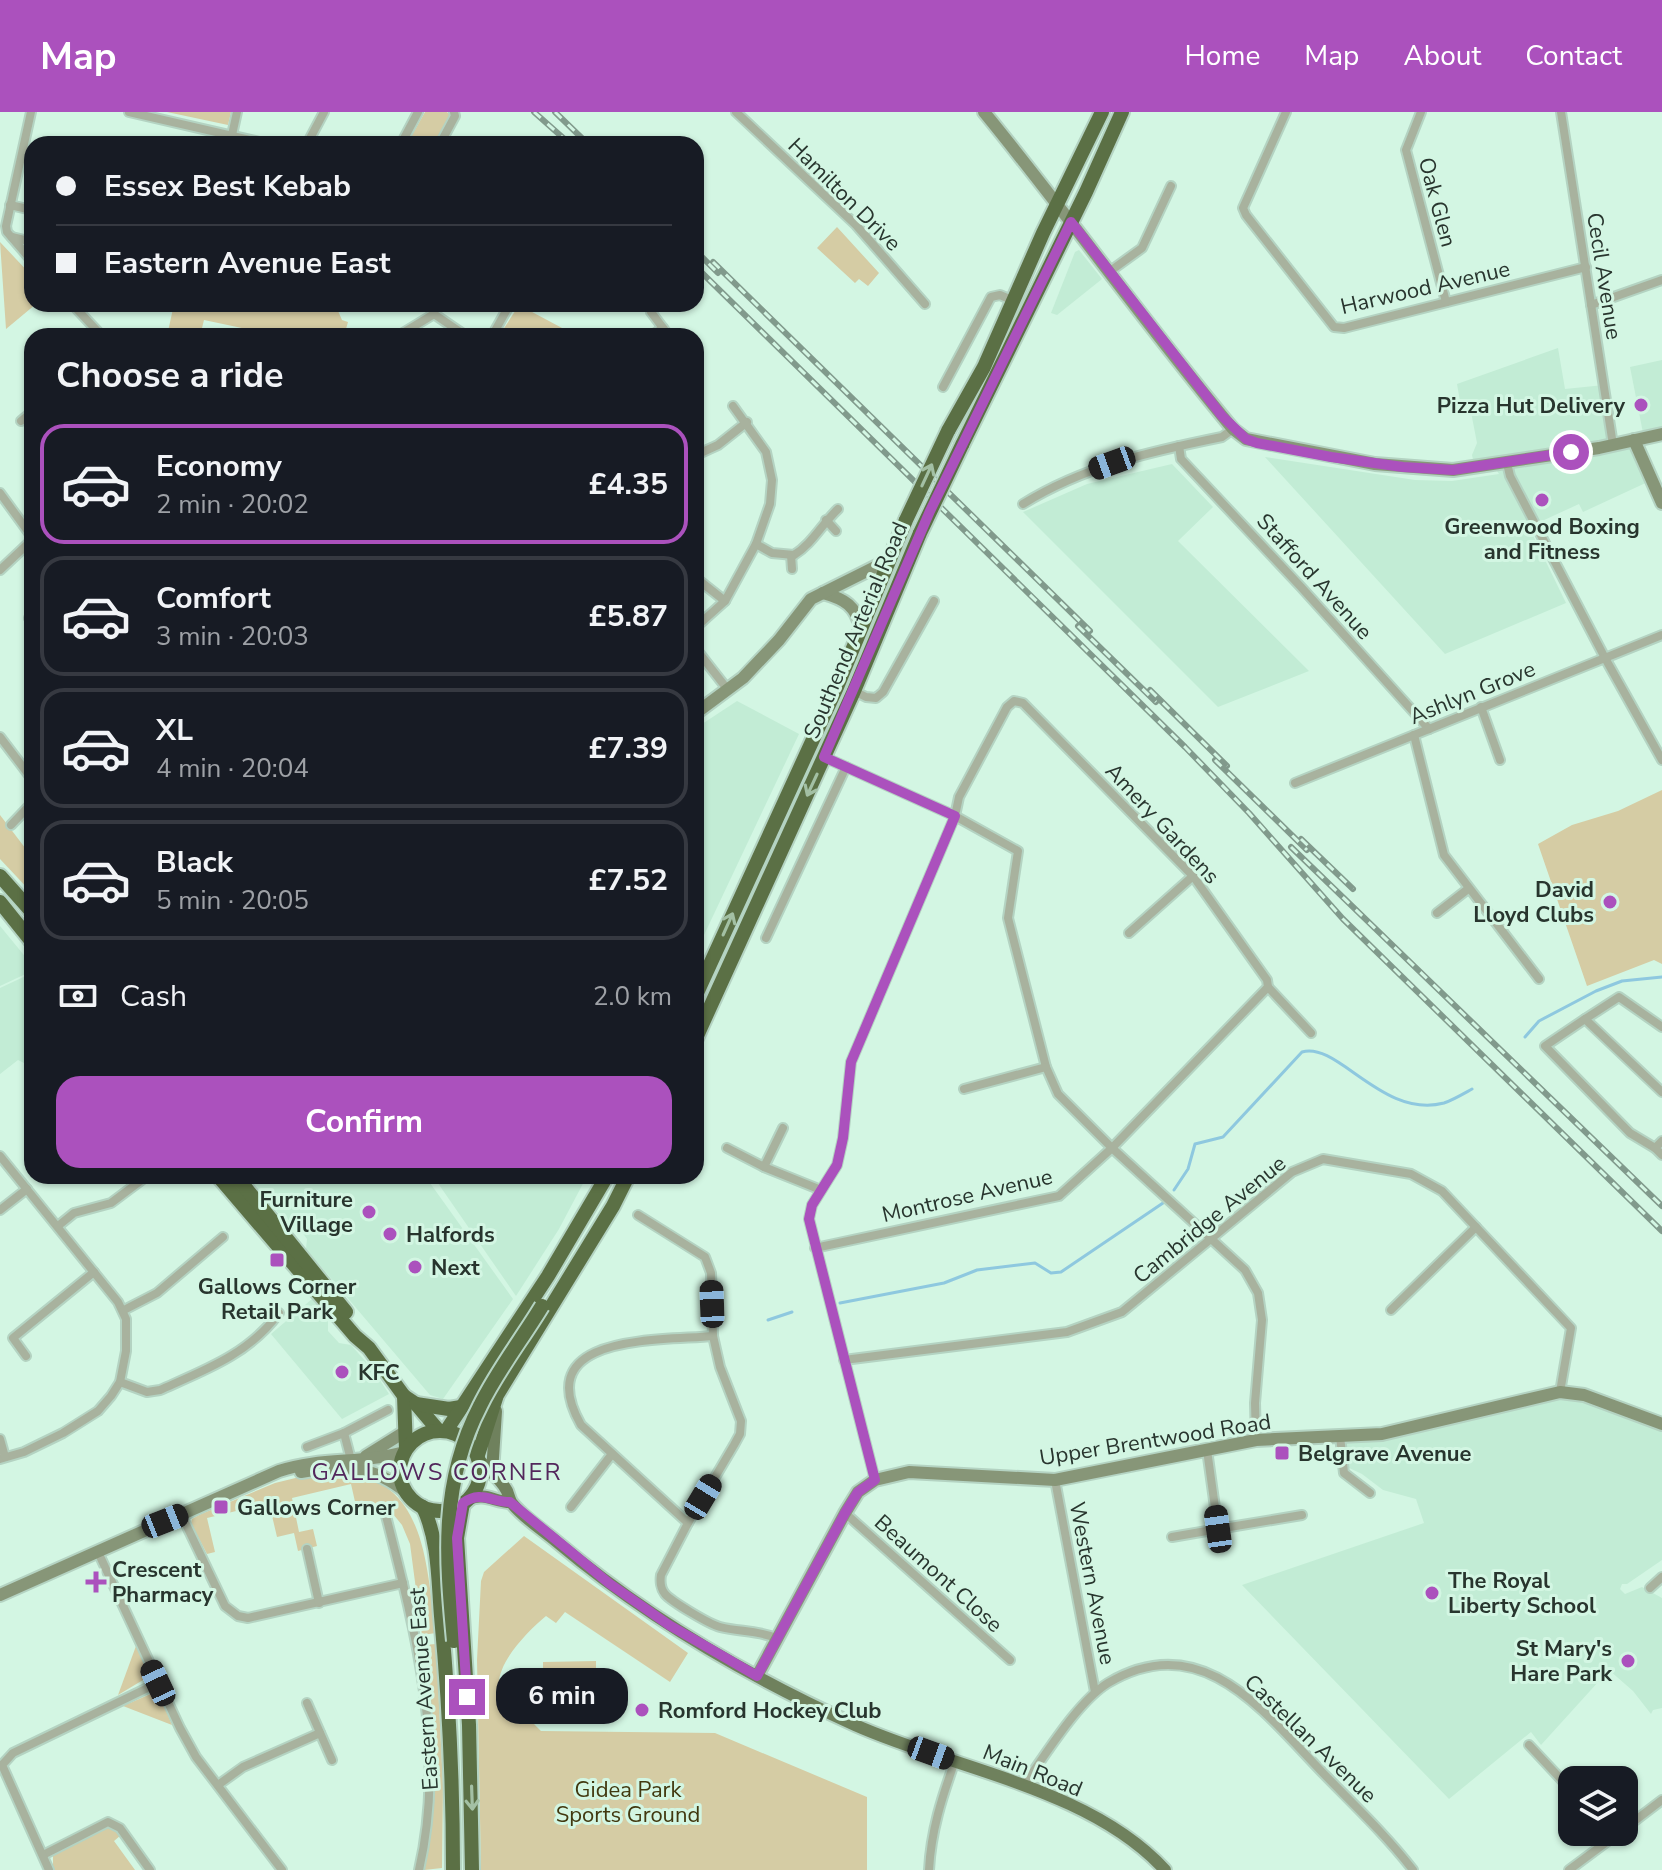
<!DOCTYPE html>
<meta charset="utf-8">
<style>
body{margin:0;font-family:"Nunito Sans",sans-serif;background:#20242c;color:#f1f3f6;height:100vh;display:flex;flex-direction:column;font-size:30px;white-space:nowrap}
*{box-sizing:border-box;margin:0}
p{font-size:26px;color:#9ea1a6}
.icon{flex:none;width:44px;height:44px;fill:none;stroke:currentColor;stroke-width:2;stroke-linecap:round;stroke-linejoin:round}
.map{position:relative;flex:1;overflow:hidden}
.details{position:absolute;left:24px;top:216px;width:680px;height:856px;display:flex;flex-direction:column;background:#171b24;border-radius:24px;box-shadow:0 2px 6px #0004}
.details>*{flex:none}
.top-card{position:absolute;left:24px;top:24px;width:680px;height:176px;border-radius:24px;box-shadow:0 2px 6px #0004;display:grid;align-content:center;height:176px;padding:0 32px;background:#171b24}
.controls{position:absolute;left:1558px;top:1654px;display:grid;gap:16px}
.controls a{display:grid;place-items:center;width:80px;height:80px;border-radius:16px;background:#171b24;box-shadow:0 2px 6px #0004;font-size:40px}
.end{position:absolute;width:36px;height:36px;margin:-18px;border:10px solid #ab51bd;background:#fff;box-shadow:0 0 0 4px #fff}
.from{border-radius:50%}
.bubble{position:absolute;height:56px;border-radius:24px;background:#171b24;box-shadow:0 2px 6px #0004;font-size:26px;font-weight:700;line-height:56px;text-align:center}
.car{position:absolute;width:24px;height:48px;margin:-24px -12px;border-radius:10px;box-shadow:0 0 6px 2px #0007;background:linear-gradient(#222 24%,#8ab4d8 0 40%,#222 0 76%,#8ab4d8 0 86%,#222 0)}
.top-card b{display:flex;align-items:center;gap:28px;height:76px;font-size:30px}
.top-card b+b{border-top:2px solid #363941}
.top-card i{width:20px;height:20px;background:#f1f3f6}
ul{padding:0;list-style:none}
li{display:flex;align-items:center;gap:24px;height:120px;margin:0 16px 12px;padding:0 16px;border:4px solid #363941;border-radius:24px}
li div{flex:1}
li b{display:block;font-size:30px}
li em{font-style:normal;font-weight:700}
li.active{border-color:#ab51bd}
li>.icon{width:72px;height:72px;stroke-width:1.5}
h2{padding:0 32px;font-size:36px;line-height:96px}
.pay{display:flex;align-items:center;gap:20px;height:88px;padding:0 32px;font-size:30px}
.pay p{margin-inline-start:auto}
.primary-button{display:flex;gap:16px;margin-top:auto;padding:16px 32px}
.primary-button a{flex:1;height:92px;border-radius:24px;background:#ab51bd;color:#fff;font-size:32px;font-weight:700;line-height:92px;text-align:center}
header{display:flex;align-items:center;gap:48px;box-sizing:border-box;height:112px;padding:0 40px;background:#ab51bd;color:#fff}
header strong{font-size:38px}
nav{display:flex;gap:44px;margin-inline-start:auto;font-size:28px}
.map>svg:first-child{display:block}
</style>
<header>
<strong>Map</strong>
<nav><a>Home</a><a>Map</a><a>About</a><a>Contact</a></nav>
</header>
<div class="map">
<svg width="1662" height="1758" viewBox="0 0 1662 1758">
<rect width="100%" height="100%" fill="#d3f6e3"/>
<g fill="#c2ecd5">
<path d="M1079,138l23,29 -45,36 -6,-2 24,-61z"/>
<path d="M1558,236l7,41 39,-4 9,59 21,-4 18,40 -69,32 -4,-8 -50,23 37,76 -121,51 -180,-197 150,23 37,1 47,-7 -6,-9 -18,3 -3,-13 5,-12 -6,-31 -9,1 -5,-29z"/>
<path d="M1662,248v74l-18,4 -14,-71z"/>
<path d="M1172,352l41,43 -35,34 131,130 -91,36 -195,-195 64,-28z"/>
<path d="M737,589l62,33 -103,218v-224z"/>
<path d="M0,814l32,39v6l-32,15z"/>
<path d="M32,861v91l-4,1 -10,-5 -18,14v-86z"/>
<path d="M246,1064h179l88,123 -70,100 -13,-4 -124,-146 1,-10 -8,-11 -11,-4z"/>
<path d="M433,1064h154l-28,53 -43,67z"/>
<path d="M312,1187l16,22v10l11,12 12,2 23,26 15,23 -47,25 -71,-85z"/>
<path d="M1560,1280l102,32v136l-35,24h-5l-2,5 5,5 17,-7 20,11v110l-9,2 -2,4 -18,-23 -24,-21 -68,75 -10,-13 -82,67 -207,-214 182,-62 -8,-24 -33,-9 -21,-16 -17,-8 -5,-30 42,-2z"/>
</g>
<g fill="#d5cca4">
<path d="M167,0h64l-3,13z"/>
<path d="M425,0h22l3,3 -16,29h-27z"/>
<path d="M837,115l42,46 -11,13 -9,-7 -4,4 -38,-35z"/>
<path d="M0,130l32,34v28h4l-30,25z"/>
<path d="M174,192h161l7,16 6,2 -4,14h-65l-75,-16 -4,16h-33z"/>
<path d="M519,193l58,31h-78z"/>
<path d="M1662,678v174l-8,-4 -67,26 -49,-142 34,-19 46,-14z"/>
<path d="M0,703l32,42v36l-32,-34z"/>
<path d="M346,1361c82,9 80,97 90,160l-14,2 -12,-91 -8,-19 -14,-17 -30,7 -7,-31 -59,14 7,34 14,-3 4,17 -19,5 -4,-18 -17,4 -8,-34 -62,15 8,34 -8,2 -16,-31 1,-4 7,-4 76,-32 37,-9 32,2z"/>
<path d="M524,1424l164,117 -18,29 -105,-70 -9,11 -10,-7c-18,15 -51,48 -47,73 1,7 7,16 10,23l25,12 7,7 174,2 152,64v73h-386l-4,-210 4,-79 3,-9z"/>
<path d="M436,1532l7,141 -1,83 -18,2c13,-79 8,-146 -1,-225z"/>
<path d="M136,1534l12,26v5l-30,18z"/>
<path d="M596,1549v53h-53v-52z"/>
<path d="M155,1580l5,4 12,29 -49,-19z"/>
<path d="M108,1714l7,1 6,8 -7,6 21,29h-82v-14z"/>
</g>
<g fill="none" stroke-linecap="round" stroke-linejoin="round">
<g stroke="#8ec8df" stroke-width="3">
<path d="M1525,925l14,-16 57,-30 26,-10 40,-4"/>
<path d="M1174,1078l14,-21 7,-25 28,-7 79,-85c36,-11 80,67 142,51 9,-3 19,-9 28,-14"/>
<path d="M840,1191l104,-20 33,-13 58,-7 16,10 10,-1 102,-69"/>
<path d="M768,1208l24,-8"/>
</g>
<defs>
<g id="street">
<path d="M31,0l-25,114 1,6 25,29"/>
<path d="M129,0l139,32"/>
<path d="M736,0l120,113 69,79"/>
<path d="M1286,0l-43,96 3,7 88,112 10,1 242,-61"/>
<path d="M1421,0l-15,38 40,152"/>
<path d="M1561,0l52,333"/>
<path d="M232,23l5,-23"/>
<path d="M307,32l17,-32"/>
<path d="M401,32l17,-32"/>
<path d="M440,32l15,-28 -1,-4"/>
<path d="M10,93l22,5"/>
<path d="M12,125l20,5"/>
<path d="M1109,160l33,-24 29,-62"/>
<path d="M72,192l30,32"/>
<path d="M1591,193l71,-25"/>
<path d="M651,200l18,24"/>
<path d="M398,224l36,-22 32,22"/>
<path d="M492,224l18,-32"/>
<path d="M651,224l12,-8"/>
<path d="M943,275l48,-90 9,-2 14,6"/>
<path d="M21,309l11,-9"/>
<path d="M1179,334l2,13 120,128 128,142"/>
<path d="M696,343l22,-10 29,-23"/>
<path d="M1507,351l3,13 95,182 57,102"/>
<path d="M0,381l32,44"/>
<path d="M1023,392c61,-38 130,-53 199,-67l11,-8"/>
<path d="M826,408l10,11"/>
<path d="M756,432l16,9 22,2c18,-11 28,-31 44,-46"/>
<path d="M791,443l1,14"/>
<path d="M0,458l32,-30"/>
<path d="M696,466l29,23"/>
<path d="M29,506l3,4"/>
<path d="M696,515l29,-26 31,-57 14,-40 2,-24 -6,-28 -33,-46"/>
<path d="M696,537l32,41"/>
<path d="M854,579l12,6 10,1 7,-6 51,-91"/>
<path d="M1481,595l19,53"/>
<path d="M1414,623l30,120 95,124"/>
<path d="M0,625l32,42"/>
<path d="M824,645l131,59 63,35 -10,67 38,149 12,27 54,54 133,122 13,23 4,27 -7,83 1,37"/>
<path d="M1295,671l367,-148"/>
<path d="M11,713l21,-22"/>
<path d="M1437,801l31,-24"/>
<path d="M1129,821l64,-57"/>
<path d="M766,826l80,-171"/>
<path d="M1268,875l43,46"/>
<path d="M1585,907l-40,27 85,87 25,15"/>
<path d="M1662,915l-43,-30 -34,22 77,73"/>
<path d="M964,977l82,-22"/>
<path d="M783,1016l-19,39 57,23"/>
<path d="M1662,1029l-7,7 7,7"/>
<path d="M727,1036l37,19"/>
<path d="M0,1044l118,146 8,17v32l-6,31 -9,14 -13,15 -35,22 -39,19 -24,7"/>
<path d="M0,1098l27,-21"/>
<path d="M638,1103l67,42 6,16 2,63 7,31 21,54 -1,13 -6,11 -46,78 -27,52c-1,6 0,14 4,19 7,8 44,30 55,33 19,5 37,3 56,11"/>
<path d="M58,1114l16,-13 37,-10 36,-27"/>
<path d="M815,1136l244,-52 53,-48 156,-161 -1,-7 -74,-104 -170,-173 -9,-2 -7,6 -48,90 -4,19 -104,246 -8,76 -6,27 -25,40 -3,14 66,261"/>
<path d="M124,1198l33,-17 66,-56"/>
<path d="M1391,1198l85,-83"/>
<path d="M26,1244l-13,-18 81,-66"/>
<path d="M844,1248l223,-28 55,-20 170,-140 31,-13 88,15 31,17 129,137 -11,64"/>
<path d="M120,1270l27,10 13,-2c45,-20 89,-36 119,-77"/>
<path d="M344,1321l7,27"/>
<path d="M1340,1324l4,37 26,20"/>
<path d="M0,1327l5,18"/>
<path d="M307,1335l37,-14 44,-23"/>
<path d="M1207,1338l11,79 84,-14"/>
<path d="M1055,1368l40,212"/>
<path d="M571,1395l41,-53"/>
<path d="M385,1400c30,117 62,237 34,358"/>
<path d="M845,1401l165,147"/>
<path d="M181,1402l44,92 13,10 10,2 155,-35"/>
<path d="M688,1411l-107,-98c-52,-92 79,-84 132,-89"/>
<path d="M1172,1425l46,-8"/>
<path d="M307,1437l12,54"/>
<path d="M98,1440l82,176 16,29 86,113"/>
<path d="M1650,1476l12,-11"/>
<path d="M307,1591l25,57"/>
<path d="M1529,1633l43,46"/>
<path d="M218,1673l25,-18 77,-34"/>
<path d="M1023,1674c22,-30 54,-84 85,-103 94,-56 156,29 214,89 31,32 64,63 91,98"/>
<path d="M1624,1717l38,-29"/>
<path d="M43,1743l65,-33 12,6 30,42"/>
<path d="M49,1758l-47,-105 11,-12 145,-70"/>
<path d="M929,1758c2,-39 13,-73 26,-109"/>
<path d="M1569,1758l51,-38"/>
</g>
<g id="secondary">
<path d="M984,0c85,104 163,214 249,317l13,10 129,25 78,6 146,-22 63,-14"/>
<path d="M1634,328l28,63"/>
<path d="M823,481c22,6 33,13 38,35"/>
<path d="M696,601l47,-35 36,-38 32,-41 78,-39"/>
<path d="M366,1344l40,-25"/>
<path d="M301,1360c41,-7 73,-7 106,21"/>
<path d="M0,1483l279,-124c42,-14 84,-7 125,-19"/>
<path d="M757,1564l88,-163 13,-21 17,-12 34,-8 146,8 201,-40 126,-6 178,-42 24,3 78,29"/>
</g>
<g id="primary">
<path d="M479,1348c9,9 22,19 28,31 1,3 3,9 4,11 11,15 32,28 46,40 89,75 192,135 298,183 98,44 235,63 310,145"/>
<path d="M492,1361l4,-62"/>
<path d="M469,1387c16,-7 26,3 41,3"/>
</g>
<g id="highway">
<path d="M948,319l36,-64 59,-134 59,-121"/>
<path d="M962,333l124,-253 36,-80"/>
<path d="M0,764l32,36"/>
<path d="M0,790l32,40"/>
<path d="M696,883l141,-308 69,-167"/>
<path d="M696,926l158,-347 66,-158"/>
<path d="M218,1064l137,160 14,12 35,48 12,8 22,26"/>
<path d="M236,1064l110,136"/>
<path d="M404,1284l2,53"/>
<path d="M416,1292l33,5 12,-2"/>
<circle cx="440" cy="1359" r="40"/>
<path d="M446,1319l102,-155 59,-100"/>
<path d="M478,1343l19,-60 116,-189 15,-30"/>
<path d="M463,1391l-6,35 12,187 3,145"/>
<path d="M423,1395c16,34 15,73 18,109 8,85 12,169 12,254"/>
</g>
</defs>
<use href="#street" stroke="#b4d3c2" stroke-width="12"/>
<use href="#secondary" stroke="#b4d3c2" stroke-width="16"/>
<use href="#primary" stroke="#b4d3c2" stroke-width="16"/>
<use href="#highway" stroke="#b4d3c2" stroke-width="18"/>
<use href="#street" stroke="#a8b29e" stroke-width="8"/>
<use href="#secondary" stroke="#879678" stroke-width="12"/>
<use href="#primary" stroke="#6f815d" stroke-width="12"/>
<use href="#highway" stroke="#5b7045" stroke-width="14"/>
<defs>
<g id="rail">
<path d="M534,0l36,32"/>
<path d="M555,0l33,32"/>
<path d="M696,139l22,22"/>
<path d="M713,150l377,369"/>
<path d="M696,155l489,480 64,66 94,106 319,312"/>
<path d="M1078,514l78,76"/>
<path d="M1150,578l77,76"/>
<path d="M1215,648l92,90"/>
<path d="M1301,727l52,50"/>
<path d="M1291,735l371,359"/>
</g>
</defs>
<use href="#rail" stroke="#819a8c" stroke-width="6"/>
<use href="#rail" stroke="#d3f6e3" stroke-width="3" stroke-dasharray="9" stroke-linecap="butt"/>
<defs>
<g id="highway-bridge">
<path d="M906,408l42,-89"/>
<path d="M920,421l42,-88"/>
<path d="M454,1529c-8,-84 -14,-158 26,-235 17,-35 42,-67 62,-100"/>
</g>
</defs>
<use href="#highway-bridge" stroke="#b4d3c2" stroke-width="18" stroke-linecap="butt"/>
<use href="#highway-bridge" stroke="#5b7045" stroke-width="14"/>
</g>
<defs><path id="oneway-shaft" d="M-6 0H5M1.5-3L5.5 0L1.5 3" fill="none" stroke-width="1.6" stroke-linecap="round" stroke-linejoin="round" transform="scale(2)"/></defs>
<g stroke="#a3c0a4">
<use href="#oneway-shaft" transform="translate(927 363) rotate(-65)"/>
<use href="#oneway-shaft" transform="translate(812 673) rotate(115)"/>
<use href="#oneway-shaft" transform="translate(728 812) rotate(-66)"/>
<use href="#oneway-shaft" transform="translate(472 1686) rotate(88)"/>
</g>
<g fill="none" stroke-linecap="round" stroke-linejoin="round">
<path stroke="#ab51bd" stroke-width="10" d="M467,1585l-10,-159 6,-35c18,-13 28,-1 47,-1l100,82 59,41 88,51 88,-163 13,-21 17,-12 -66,-261 3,-14 25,-40 6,-27 8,-76 104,-246 -131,-59 106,-246 141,-289 151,194 24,23 11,4 74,14 72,10 50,3 118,-18"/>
</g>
<g fill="#ab51bd" stroke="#d3f6e3" stroke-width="3">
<circle cx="1641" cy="293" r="8"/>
<circle cx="1542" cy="388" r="8"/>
<circle cx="1610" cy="790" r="8"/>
<circle cx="369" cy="1100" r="8"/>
<circle cx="390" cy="1122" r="8"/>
<rect x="269" y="1140" width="16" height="16" rx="4"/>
<circle cx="415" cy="1155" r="8"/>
<circle cx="342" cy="1260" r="8"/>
<rect x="1274" y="1333" width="16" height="16" rx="4"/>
<rect x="213" y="1387" width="16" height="16" rx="4"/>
<path d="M92 1458h8v8h8v8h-8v8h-8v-8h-8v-8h8z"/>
<circle cx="1432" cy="1481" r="8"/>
<circle cx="1628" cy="1549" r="8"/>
<circle cx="642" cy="1598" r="8"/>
</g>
<g text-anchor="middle" stroke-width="6" stroke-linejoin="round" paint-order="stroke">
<g font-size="22" fill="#28352e" stroke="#d3f6e3">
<text transform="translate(845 82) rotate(45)" y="8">Hamilton Drive</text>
<text transform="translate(1438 90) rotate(75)" y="8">Oak Glen</text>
<text transform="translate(1605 164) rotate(81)" y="8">Cecil Avenue</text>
<text transform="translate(1425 175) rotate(-13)" y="8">Harwood Avenue</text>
<text transform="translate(1315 464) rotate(48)" y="8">Stafford Avenue</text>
<text transform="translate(855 518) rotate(-67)" y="8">Southend Arterial Road</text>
<text transform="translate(1472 580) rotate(-22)" y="8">Ashlyn Grove</text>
<text transform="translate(1163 711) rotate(47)" y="8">Amery Gardens</text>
<text transform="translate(967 1083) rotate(-13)" y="8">Montrose Avenue</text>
<text transform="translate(1209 1107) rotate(-39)" y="8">Cambridge Avenue</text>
<text transform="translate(1155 1327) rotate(-9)" y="8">Upper Brentwood Road</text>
<text transform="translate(939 1461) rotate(42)" y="8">Beaumont Close</text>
<text transform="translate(1093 1471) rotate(79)" y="8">Western Avenue</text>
<text transform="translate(423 1577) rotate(-94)" y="8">Eastern Avenue East</text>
<text transform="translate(1311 1626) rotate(44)" y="8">Castellan Avenue</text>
<text transform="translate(1033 1658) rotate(22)" y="8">Main Road</text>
</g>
<g font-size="22" font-weight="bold" fill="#28352e" stroke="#d3f6e3" text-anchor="start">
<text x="1625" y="301" text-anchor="end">Pizza Hut Delivery</text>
<text x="1542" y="422" text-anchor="middle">Greenwood Boxing<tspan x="1542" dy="25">and Fitness</tspan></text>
<text x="1594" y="785" text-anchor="end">David<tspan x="1594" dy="25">Lloyd Clubs</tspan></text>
<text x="353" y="1095" text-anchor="end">Furniture<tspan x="353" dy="25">Village</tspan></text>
<text x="406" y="1130">Halfords</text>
<text x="431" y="1163">Next</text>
<text x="277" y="1182" text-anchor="middle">Gallows Corner<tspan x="277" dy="25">Retail Park</tspan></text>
<text x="358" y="1268">KFC</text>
<text x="1298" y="1349">Belgrave Avenue</text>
<text x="237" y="1403">Gallows Corner</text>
<text x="112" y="1465">Crescent<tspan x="112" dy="25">Pharmacy</tspan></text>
<text x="1448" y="1476">The Royal<tspan x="1448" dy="25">Liberty School</tspan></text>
<text x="1612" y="1544" text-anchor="end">St Mary's<tspan x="1612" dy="25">Hare Park</tspan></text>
<text x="658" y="1606">Romford Hockey Club</text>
</g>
<g font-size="22" fill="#41380f" stroke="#d3f6e3">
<text x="628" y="1685">Gidea Park<tspan x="628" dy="25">Sports Ground</tspan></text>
</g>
<g font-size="24" letter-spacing="2" fill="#53275c" stroke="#d3f6e3">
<text x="437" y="1368">GALLOWS CORNER</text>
</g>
</g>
</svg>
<div class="controls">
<a><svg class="icon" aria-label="layers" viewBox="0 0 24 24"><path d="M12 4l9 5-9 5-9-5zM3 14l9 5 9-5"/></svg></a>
</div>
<i class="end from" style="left:1571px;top:340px"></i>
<i class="end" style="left:467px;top:1585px"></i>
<div class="bubble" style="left:496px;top:1556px;width:132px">6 min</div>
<i class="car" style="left:1112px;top:351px;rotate:250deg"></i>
<i class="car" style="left:712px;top:1192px;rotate:358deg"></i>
<i class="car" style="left:703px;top:1385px;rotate:31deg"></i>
<i class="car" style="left:165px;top:1409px;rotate:68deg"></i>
<i class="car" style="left:1218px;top:1417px;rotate:352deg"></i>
<i class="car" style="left:158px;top:1571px;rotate:335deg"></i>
<i class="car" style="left:931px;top:1641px;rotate:110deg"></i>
<div class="top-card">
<b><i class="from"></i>Essex Best Kebab</b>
<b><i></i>Eastern Avenue East</b>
</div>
<section class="details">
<h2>Choose a ride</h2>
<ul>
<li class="active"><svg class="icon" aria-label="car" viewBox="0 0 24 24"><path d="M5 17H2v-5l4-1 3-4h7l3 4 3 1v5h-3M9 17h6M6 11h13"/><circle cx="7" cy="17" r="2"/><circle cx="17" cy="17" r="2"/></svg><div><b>Economy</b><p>2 min · 20:02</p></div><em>£4.35</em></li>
<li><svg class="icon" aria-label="car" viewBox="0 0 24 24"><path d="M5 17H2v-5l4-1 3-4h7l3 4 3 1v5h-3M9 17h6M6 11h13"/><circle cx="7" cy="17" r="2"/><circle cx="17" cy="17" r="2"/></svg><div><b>Comfort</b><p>3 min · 20:03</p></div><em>£5.87</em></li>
<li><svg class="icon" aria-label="car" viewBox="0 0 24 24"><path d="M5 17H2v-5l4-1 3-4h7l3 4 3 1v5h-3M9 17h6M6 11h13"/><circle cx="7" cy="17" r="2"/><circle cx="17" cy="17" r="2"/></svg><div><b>XL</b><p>4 min · 20:04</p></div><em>£7.39</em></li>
<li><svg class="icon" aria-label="car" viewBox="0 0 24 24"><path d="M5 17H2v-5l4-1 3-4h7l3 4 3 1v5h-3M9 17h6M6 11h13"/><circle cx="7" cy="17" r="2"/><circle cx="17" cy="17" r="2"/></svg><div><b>Black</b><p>5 min · 20:05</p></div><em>£7.52</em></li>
</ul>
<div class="pay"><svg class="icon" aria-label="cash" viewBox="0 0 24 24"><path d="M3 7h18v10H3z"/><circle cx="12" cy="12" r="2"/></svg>Cash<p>2.0 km</p></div>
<div class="primary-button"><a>Confirm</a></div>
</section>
</div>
